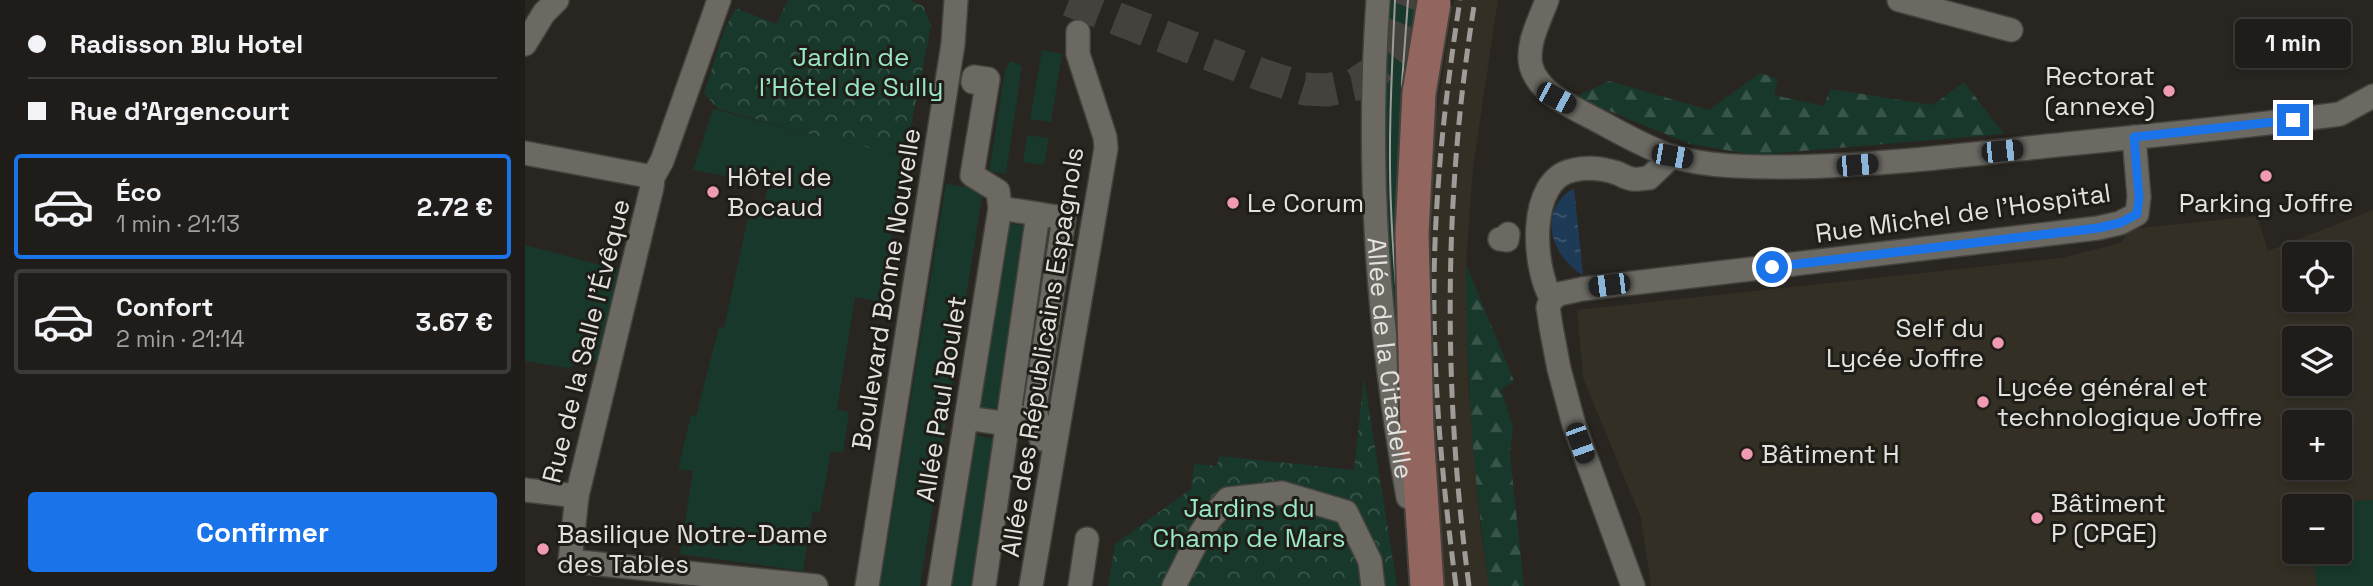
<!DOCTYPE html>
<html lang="fr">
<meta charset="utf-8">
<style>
body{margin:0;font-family:"Space Grotesk",sans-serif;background:#2c2926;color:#f1f3f6;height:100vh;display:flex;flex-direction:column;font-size:26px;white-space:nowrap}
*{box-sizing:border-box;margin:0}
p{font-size:23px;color:#a1a1a2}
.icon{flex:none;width:38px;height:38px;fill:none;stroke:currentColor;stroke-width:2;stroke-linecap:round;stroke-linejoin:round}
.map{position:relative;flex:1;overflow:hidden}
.panel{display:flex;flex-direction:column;background:#1f1c19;width:525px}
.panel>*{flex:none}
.guide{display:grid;align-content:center;height:154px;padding:0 28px;background:#1f1c19}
.tools{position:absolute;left:1757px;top:242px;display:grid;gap:14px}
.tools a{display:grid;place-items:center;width:70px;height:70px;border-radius:7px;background:#1f1c19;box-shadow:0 4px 10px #0003,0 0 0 2px #3c3a38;font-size:35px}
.end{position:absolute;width:32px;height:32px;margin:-16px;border:9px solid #1a73e8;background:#fff;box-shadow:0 0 0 4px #fff}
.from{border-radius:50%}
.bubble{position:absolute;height:49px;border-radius:7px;background:#1f1c19;box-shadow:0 4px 10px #0003,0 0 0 2px #3c3a38;font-size:23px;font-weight:700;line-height:49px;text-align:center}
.car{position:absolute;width:21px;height:42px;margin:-21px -10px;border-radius:9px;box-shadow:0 0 5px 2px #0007;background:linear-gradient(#222 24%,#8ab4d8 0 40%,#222 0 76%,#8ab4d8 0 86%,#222 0)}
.guide b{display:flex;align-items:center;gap:24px;height:66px;font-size:26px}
.guide b+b{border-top:2px solid #3c3a38}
.guide i{width:18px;height:18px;background:#f1f3f6}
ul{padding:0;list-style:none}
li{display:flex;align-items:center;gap:21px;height:105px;margin:0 14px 10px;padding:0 14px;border:4px solid #3c3a38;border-radius:7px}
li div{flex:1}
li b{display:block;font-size:26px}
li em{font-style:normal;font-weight:700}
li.active{border-color:#1a73e8}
li>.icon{width:63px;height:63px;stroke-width:1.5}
.primary-button{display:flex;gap:14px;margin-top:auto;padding:14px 28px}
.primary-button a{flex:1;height:80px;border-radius:7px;background:#1a73e8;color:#fff;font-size:28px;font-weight:700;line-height:80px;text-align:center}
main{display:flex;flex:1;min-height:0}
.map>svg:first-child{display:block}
</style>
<main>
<section class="panel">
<div class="guide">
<b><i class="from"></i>Radisson Blu Hotel</b>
<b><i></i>Rue d'Argencourt</b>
</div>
<ul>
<li class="active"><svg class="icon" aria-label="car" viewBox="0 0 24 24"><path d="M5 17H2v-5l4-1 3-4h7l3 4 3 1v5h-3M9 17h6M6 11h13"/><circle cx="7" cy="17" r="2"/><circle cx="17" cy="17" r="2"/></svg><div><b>Éco</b><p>1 min · 21:13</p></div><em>2.72 €</em></li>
<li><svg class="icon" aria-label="car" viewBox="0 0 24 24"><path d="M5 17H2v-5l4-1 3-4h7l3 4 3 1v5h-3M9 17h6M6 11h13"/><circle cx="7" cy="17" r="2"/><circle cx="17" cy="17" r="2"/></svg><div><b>Confort</b><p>2 min · 21:14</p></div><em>3.67 €</em></li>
</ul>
<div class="primary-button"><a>Confirmer</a></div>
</section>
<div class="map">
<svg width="1848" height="586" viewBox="0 0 1848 586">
<defs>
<pattern id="forest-firs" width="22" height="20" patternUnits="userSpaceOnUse" patternTransform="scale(1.75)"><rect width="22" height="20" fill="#17382b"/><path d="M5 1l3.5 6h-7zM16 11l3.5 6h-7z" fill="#395449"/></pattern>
<pattern id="park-crowns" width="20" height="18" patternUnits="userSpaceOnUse" patternTransform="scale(1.75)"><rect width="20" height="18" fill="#17382b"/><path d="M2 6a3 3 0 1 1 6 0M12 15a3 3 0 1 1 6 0" fill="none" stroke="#395449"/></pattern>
<pattern id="water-ripples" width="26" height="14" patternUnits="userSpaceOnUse" patternTransform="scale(1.75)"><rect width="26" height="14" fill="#1d3b57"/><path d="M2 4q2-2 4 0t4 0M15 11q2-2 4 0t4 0" fill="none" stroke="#3e576f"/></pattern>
</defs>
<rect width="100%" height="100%" fill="#292621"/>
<g fill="#342f24" fill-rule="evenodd">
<path d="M929,0h44l-25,167 -7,97 2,117 12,145 9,60h-44l-8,-54 -12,-149 4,-220z"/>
<path d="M1848,210v376h-722l-10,-68 -58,-140 -6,-68 484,-52 60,-15 9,-14 127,-13 11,35zM1769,254h46v45h-46zM1769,338h46v45h-46zM1769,422h46v45h-46zM1769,506h46v45h-46z"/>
</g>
<g fill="#17382b">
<path d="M862,0h25v4l16,3 -18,307 -16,2 -10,-164z"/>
<path d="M517,50l20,4 -11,68 -21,-3z"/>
<path d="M485,61l12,5 -16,108 -17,-3 16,-100z"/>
<path d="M188,109l100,26 92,21 -24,146 -26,-5 -18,112 12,3 -6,41 -12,-2 -11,61 -7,-1 -10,60 -123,-17 13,-83 -15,-2 13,-54 5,1 23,-89 5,1 26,-120 12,2 7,-26 -76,-14z"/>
<path d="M502,135l22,3 -5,27 -21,-3z"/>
<path d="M421,184l28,4 8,9 -62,389h-40z"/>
<path d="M480,223l24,3 -28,187 -25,-3z"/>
<path d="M0,245l98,26 -21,90 -20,2 -14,5 -43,-7z"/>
<path d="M447,434l25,6 -23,146h-27z"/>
<path d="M1789,496l24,6 35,-2v86h-56l-5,-35h28v-45h-29z"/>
</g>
<g fill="url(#forest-firs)">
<path d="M1235,73l18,6 -4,16 50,11 6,-17 103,16 31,-23 40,52 -249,21 -65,-11 -115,-47 34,-16 100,29z"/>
<path d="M941,264l48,117 -13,9 12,37 -3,28 14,131h-35c-16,-107 -23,-214 -23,-322z"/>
</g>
<g fill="url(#park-crowns)">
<path d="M263,0h121l14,6 8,20 -26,130 -92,-21 -95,-26 -14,-16 21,-65 11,-20 40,16z"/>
<path d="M839,377l33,209h-289l7,-42 76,-55 3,-25 23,2 2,-10 135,14z"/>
</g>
<path fill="url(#water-ripples)" d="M1049,188l9,87c-32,-18 -47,-65 -9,-87z"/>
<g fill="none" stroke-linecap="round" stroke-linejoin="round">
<path stroke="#45423e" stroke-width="33" stroke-dasharray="33 17" stroke-linecap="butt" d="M544,0l196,76 40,13 22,1 29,-6 21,-14 18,-22 19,-48"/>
<defs>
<g id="street">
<path d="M194,0l-57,161 -9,16 -1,10 -75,309 -7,65 246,25"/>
<path id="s1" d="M853,0c-12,170 0,330 30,497"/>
<path d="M1022,0c-7,20 -21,44 -16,66 7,25 34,37 54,48 28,14 56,32 86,42 36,11 78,11 116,11 81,-1 162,-10 242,-19 104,-11 208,-20 311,-34l33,-18"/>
<path d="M1374,0l112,30"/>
<path d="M0,44l19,-31 13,-13"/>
<path d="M448,82l1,-5 14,2 -16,96 26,16 2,17"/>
<path d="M0,153l128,24"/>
<path d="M975,239l7,1 1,-6"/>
<path d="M1027,299c-19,-29 -26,-121 22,-129 13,-3 30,-1 43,3 5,2 10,5 15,6 5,1 12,-1 17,-1l23,-22"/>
<path d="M441,418l43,6 11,-7"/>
<path d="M0,490l52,6"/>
<path d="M342,586l86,-542 3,-44"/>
<path d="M414,586l61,-378 64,10 -29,190 6,31"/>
<path d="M459,586l54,-372"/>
<path d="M506,586l75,-438 -1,-11 -27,-83v-22"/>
<path d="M555,586l7,-47"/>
<path d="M649,586l27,-53 10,-15 17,-19 54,-6 64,19 24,49 3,25"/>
<path d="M1108,586l-59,-161 -15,-56 -8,-42 -3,-20 4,-8 7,-5 23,-5 516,-61 22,-5 17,-9 2,-17 -5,-60"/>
</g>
<path id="secondary" d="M892,430l10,156"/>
</defs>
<use href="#street" stroke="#44423d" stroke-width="26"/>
<use href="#secondary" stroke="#44423d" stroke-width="37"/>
<use href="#street" stroke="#6b6962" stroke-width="23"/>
<use href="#secondary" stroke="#92665f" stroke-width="33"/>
<g stroke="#9e9c98" stroke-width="2">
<path d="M870,0c-3,69 -7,138 -4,207 3,75 11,149 20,223"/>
<path d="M878,245l-1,-162 6,-83"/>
</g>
<g stroke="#9e9c98" stroke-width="5" stroke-dasharray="14 7" stroke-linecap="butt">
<path d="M931,586c-12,-91 -21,-183 -22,-275 -1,-104 10,-208 26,-311"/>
<path d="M944,586c-26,-196 -26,-391 6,-586"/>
</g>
<defs>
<path id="secondary-bridge" d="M892,430l-5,-196 7,-141 15,-90"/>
</defs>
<use href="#secondary-bridge" stroke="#44423d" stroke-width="37" stroke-linecap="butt"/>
<use href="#secondary-bridge" stroke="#92665f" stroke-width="33"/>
</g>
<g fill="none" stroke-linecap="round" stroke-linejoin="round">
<path stroke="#1a73e8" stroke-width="9" d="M1247,267l326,-39 22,-5 17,-9 2,-17 -5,-60 159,-17"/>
</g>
<g fill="#f19ab3" stroke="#1f1d18" stroke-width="2.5">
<circle cx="1644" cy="91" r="7"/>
<circle cx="1741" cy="176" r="7"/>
<circle cx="188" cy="192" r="7"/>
<circle cx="708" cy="203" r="7"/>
<circle cx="1473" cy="343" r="7"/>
<circle cx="1458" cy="402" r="7"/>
<circle cx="1222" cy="454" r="7"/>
<circle cx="1512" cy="518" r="7"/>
<circle cx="18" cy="549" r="7"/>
</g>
<g text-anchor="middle" stroke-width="6" stroke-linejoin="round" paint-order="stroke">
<g font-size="26" fill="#98e6c3" stroke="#1f1d18">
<text x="326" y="66">Jardin de<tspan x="326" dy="30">l'Hôtel de Sully</tspan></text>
<text x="724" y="517">Jardins du<tspan x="724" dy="30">Champ de Mars</tspan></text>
</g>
<g font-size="26" fill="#e4e2df" stroke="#1f1d18" text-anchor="start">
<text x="1630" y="85" text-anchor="end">Rectorat<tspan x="1630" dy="30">(annexe)</tspan></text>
<text x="202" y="186">Hôtel de<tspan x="202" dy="30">Bocaud</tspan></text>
<text x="722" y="212">Le Corum</text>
<text x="1741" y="212" text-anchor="middle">Parking Joffre</text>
<text x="1459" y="337" text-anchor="end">Self du<tspan x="1459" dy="30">Lycée Joffre</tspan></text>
<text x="1472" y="396">Lycée général et<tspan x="1472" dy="30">technologique Joffre</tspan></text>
<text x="1236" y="463">Bâtiment H</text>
<text x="1526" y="512">Bâtiment<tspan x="1526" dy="30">P (CPGE)</tspan></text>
<text x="32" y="543">Basilique Notre-Dame<tspan x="32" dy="30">des Tables</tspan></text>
</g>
<g font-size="26" fill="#e4e2df" stroke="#1f1d18">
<text transform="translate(1438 213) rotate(-8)" y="9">Rue Michel de l'Hospital</text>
<text transform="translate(361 289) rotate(-81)" y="9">Boulevard Bonne Nouvelle</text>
<text transform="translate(61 341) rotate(-76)" y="9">Rue de la Salle l'Évêque</text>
<text transform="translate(517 352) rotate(-81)" y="9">Allée des Républicains Espagnols</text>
<text dy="9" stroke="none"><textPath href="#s1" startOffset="359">Allée de la Citadelle</textPath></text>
<text transform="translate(416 399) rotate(-81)" y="9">Allée Paul Boulet</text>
</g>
</g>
</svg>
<div class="tools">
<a><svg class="icon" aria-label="locate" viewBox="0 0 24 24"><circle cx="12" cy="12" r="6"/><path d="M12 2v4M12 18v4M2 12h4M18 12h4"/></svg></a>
<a><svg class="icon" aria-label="layers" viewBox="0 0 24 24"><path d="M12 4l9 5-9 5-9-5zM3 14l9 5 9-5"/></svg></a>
<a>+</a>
<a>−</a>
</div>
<i class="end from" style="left:1247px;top:267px"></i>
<i class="end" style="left:1768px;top:120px"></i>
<div class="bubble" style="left:1710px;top:19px;width:116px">1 min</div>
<i class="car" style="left:1031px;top:98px;rotate:118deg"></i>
<i class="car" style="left:1477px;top:151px;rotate:84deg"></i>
<i class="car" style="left:1147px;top:156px;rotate:100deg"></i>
<i class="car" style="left:1332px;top:165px;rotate:85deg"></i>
<i class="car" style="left:1084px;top:285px;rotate:263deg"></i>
<i class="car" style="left:1055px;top:443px;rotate:160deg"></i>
</div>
</main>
